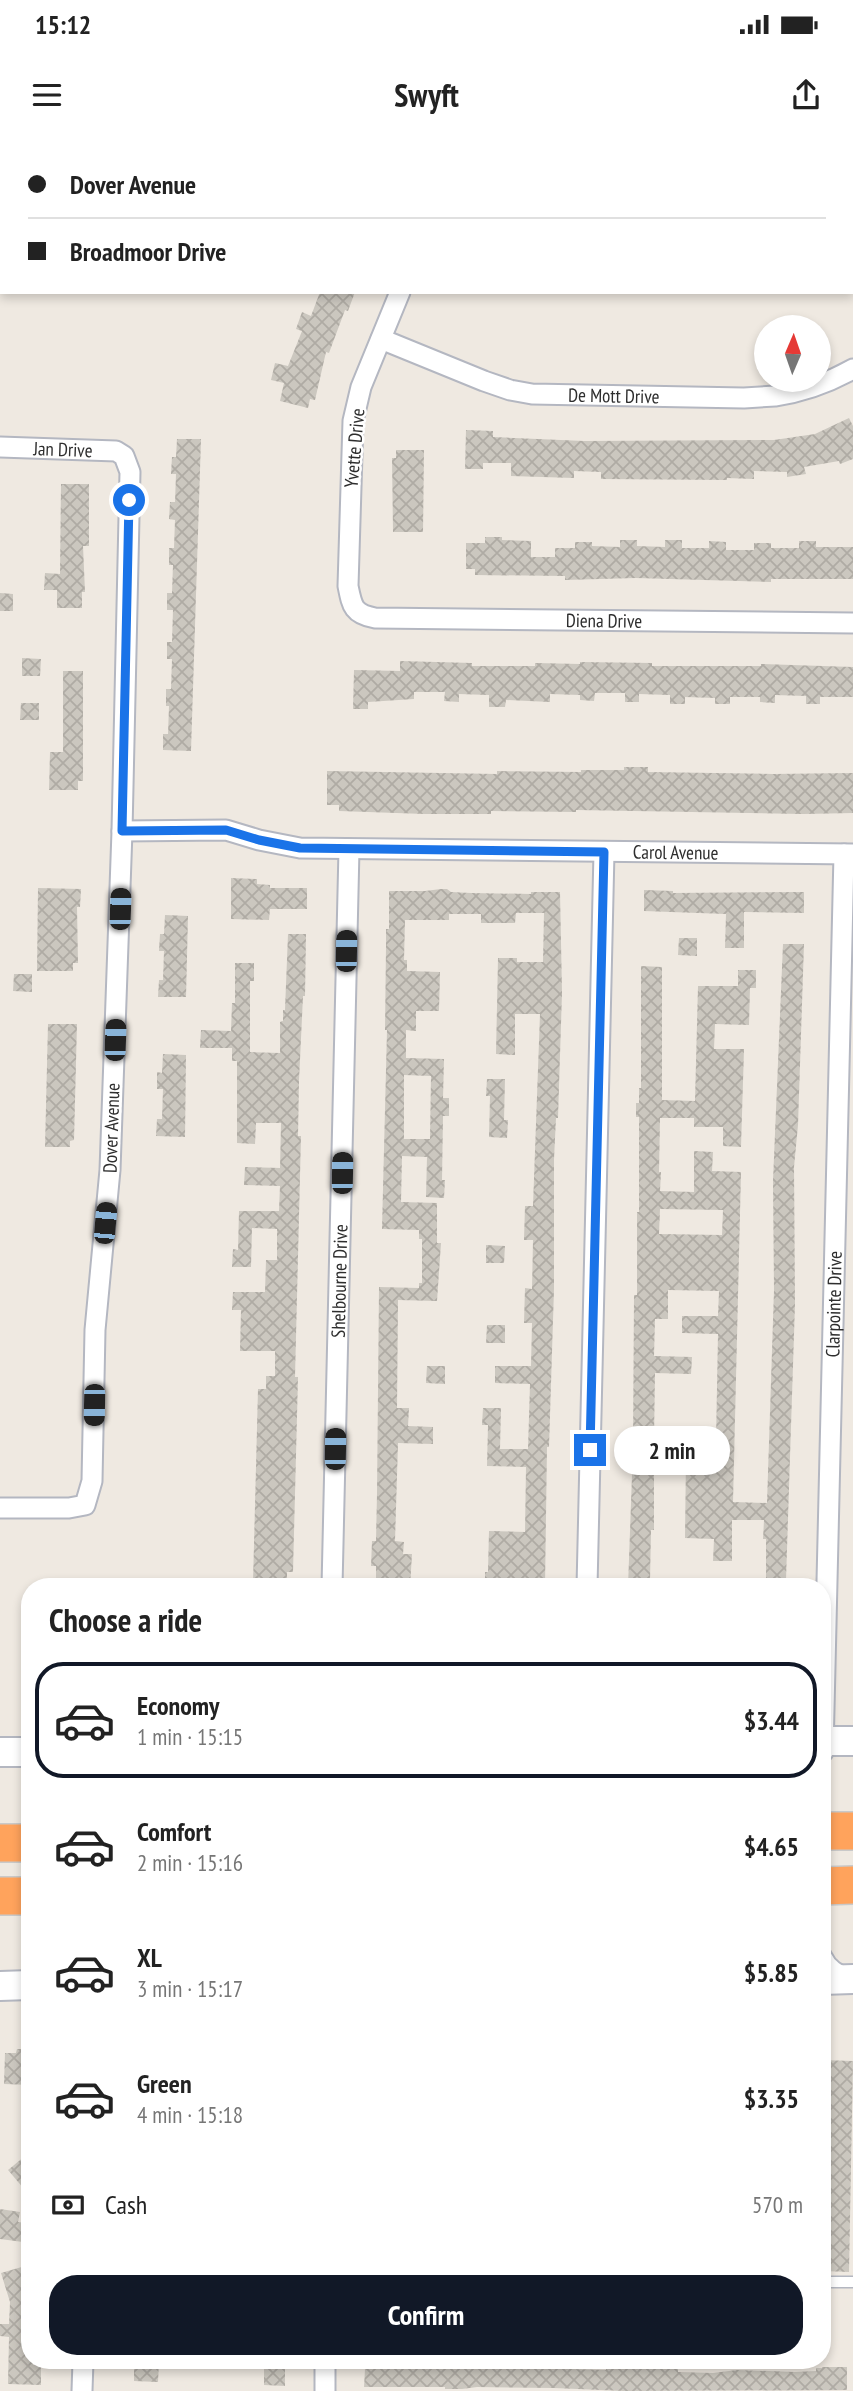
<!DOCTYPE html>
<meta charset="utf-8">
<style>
body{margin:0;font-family:"PT Sans Narrow",sans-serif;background:#f2f2f2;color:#222;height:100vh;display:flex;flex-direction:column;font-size:26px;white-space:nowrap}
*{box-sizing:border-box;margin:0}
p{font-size:23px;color:#767676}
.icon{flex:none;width:38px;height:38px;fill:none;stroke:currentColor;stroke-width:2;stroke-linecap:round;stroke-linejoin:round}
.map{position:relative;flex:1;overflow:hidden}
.details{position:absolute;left:21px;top:1438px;width:810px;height:791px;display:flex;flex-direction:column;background:#fff;border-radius:28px;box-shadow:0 4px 10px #0003}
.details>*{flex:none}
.top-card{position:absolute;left:0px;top:0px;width:854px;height:154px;box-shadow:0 4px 10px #0003;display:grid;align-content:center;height:154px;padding:0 28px;background:#fff}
.needle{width:46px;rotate:2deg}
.controls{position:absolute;left:754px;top:175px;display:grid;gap:14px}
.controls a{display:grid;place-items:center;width:77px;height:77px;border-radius:50%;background:#fff;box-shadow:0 4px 10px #0003;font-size:35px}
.end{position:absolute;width:32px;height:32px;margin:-16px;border:9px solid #1a73e8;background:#fff;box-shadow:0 0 0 4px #fff}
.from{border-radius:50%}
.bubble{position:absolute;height:49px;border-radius:24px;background:#fff;box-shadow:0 4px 10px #0003;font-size:23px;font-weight:800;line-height:49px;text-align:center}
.car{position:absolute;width:21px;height:42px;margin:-21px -10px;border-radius:9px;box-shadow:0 0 5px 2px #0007;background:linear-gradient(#222 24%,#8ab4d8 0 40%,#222 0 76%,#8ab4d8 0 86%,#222 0)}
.top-card b{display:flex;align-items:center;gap:24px;height:66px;font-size:26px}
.top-card b+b{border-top:2px solid #e0e0e0}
.top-card i{width:18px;height:18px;background:#222}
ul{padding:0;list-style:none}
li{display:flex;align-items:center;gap:21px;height:116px;margin:0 14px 10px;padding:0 14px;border:4px solid transparent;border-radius:28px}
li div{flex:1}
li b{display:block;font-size:26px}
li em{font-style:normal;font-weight:800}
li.selected{border-color:#111827}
li>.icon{width:63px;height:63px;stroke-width:1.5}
h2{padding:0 28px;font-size:32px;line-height:84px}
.pay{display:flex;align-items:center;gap:18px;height:77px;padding:0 28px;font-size:26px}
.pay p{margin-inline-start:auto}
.cta{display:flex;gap:14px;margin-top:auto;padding:14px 28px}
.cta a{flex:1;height:80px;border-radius:28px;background:#111827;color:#fff;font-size:28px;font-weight:800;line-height:80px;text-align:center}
.status{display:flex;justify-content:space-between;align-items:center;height:49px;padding:0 35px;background:#fff;direction:ltr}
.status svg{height:19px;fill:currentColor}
header{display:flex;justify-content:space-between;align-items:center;height:91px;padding:0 28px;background:#fff;font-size:32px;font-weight:800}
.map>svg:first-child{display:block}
</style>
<div class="status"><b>15:12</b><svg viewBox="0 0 49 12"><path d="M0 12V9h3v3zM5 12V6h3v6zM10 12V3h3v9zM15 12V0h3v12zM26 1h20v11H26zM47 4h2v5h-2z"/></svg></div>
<header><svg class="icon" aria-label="menu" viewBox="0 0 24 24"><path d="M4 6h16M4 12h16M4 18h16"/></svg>Swyft<svg class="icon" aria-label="share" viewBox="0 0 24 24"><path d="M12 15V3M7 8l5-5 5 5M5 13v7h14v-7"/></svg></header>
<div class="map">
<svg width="853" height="2251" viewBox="0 0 853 2251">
<defs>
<pattern id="building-cross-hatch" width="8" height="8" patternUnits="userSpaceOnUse" patternTransform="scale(1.75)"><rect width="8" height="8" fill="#cbc7bf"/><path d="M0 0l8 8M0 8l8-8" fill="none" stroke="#afaba4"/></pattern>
</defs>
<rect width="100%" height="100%" fill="#efe9e1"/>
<g fill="url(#building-cross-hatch)" fill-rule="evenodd">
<path d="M320,152h35l-7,19 -3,-1 -16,43 -3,-1 -11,48 -5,-1 -2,9 -28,-7 4,-18 -13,-3 4,-17 13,3 14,-35 -6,-2 6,-17 9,4z"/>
<path d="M849,278l4,8v33l-13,5 -1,-3 -35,6 2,7 -19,3v-5l-33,-1v8l-27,-1v2l-126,-1v-7l-27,-1v7l-63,-2v-13h-28v6h-18l1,-39 27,1v6l91,4 190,-1 41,-6z"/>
<path d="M177,299h24l-10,312 -28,-1v-16h5l1,-28h-3v-17h5l1,-30h-5v-17h5l1,-32h-6v-17h5l1,-28h-4v-17h5l1,-28 -6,-1 1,-17h5l1,-28h-5l1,-17h4z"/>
<path d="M396,310h28l-1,82h-30l-1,-74h4z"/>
<path d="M61,344h28v62h-6l2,46h-3v16h-25v-18h-13l1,-17 15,1z"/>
<path d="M485,397h17v3l29,1v16h24v-9h20v-6h17v4l28,1v-7h17v6l28,1v-7h17v8h27v-7l17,1v8h28v-7h17v5h28v-7h17v6h37v32h-82v3l-135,-4 -71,2v-4l-90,-1v-6h-9v-26h19z"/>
<path d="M0,453l13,1v17h-13z"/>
<path d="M22,518l19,1 -1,17h-18z"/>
<path d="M400,521l72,2v3h63v-3l45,1v-2l72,1v3h109v-2l92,3v30h-33v7h-14v-8l-31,-1v8l-15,-1v-5h-30v7h-15v-6l-30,-1v7h-15v-9l-31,-1v8h-14v-9h-30l-1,8 -14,-1v-5l-30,-1v8l-44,-2 -1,7h-16v-12l-30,-1v8l-15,-1 1,-9h-31v7l-46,3v7h-15l1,-39 46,1z"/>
<path d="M63,531h20v110h-5v9h-29l1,-38h13z"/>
<path d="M21,563h18v17h-19z"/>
<path d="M624,627h24v5l125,2 80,-1v40l-50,1 -227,-4v2l-85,-1v3h-66l-86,-3v-6h-12v-34l170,3v-3l84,1v-2h43z"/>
<path d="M231,738l26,1v5l13,1v3h37v21h-37l-1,11 -38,-1z"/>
<path d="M38,748l43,1 -1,18h-3l1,56h-5v8h-36z"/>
<path d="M441,749h6l4,3 20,1 60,1v-2h29l2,101 -4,125h-2l-2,41v130l-5,158h-2l-2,140h-60v-15h3l1,-41 36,1 1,-65 -39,-1 1,-41h-6l1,-17h18l-1,41h28l2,-65 -35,-1v-17h36l1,-43h-8l1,-35 7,1 1,-49h-9l1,-34h8l7,-192h-25v41l-19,-1 2,-96h19v4h26l1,-49h-28l-1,10h-34v-9h-32v6h-44l-1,40h3v11l33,1 -1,39h-23v20l-10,-1v28l38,1 -1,39h6v18h-6l-1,64h3l-1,18 -18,-1 1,-40 -25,-1 -1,46 36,1v40h4l-4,58 -39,-1 -1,108h12l-1,18 25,1v17l-35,-1 -3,98 9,1 -1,12h9l-2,33h-34v-21h-5l1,-25h4l1,-47 2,-207 40,1v-5h3v-44h-3v-9l-37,-1 5,-199h-2l1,-84v-17h3v-38h36zM404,935l27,1 -1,63h-26z"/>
<path d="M644,750l29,1v2l131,-1v21l-60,-1v36h-19l1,-34 -82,-3z"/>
<path d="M165,775l23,1 -2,81h-28l1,-17h4l1,-29h-5l1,-17h4z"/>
<path d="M288,794h18l-1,62h-2l-4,85 -1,55h3l-6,241h3l-5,195h-6v12l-34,-1 5,-194h8v-13h9v-25h-35l1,-41h-9l1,-18h32l1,-32h11v-31l-25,-1 -1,39h-19l1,-18 5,1 1,-39h40l1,-25 -36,-1 1,-18 35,1 1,-45h-25l-1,21 -18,-1v-82h-5v-13h-32l1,-18 30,1 1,-28h3v-40h19v18h-4v71l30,1v-31l3,-1v-11h2z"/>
<path d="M679,798h18v18l-19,-1z"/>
<path d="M783,804h21l-6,181 -4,42 1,137 -9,276 -20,-1v-40h-3l1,-19h-32v41h-19l1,-22 -29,-1 1,-81h-32v73h-3l-1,51 -2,6h-20l5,-140 1,-152h3v-83h2v-95h-3v-14h3v-15h2v-122l21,1v133l33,1 3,-115h40v-16h18v18h-6l-1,37 -34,-1 -1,25h30l-3,98 -18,-1v-19h-29v-9h-34l-1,54h2l-1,19 34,1v-41l19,1 -1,19 29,1 -8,330 34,1 7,-213 -1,-109zM660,1069l63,1 -1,25 -63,-1zM668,1150l51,1 -1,25h-36v17l36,1 -2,106 -62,-2 1,-65 36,1 1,-17 -38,-1 1,-37h13z"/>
<path d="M14,834h18v18l-19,-1z"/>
<path d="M48,884h29l-3,116 -4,1v6h-25z"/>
<path d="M163,914l23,1 -1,82 -29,-1 1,-17h5l1,-30h-6v-17l5,1z"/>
<path d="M487,939h18l-1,41h4l-1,18 -18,-1 1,-41h-4z"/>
<path d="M486,1105l19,1 -1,17h-18z"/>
<path d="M487,1185h18v18h-19z"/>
<path d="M427,1226h18v18l-19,-1z"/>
<path d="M17,1909h13v36l-26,-1 1,-31h11z"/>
<path d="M822,1920l31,1 -4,211 -27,-1z"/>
<path d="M30,2012v44l-22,-26z"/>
<path d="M0,2069l20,3 -2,10 8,1 -3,19 -23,-3z"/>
<path d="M25,2126l5,15v80h4l-1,4h8v20l-33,-1 1,-47 -9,-1v-12h9l1,-22 -9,-29z"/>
<path d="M134,2221h25l-1,21 -24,-1z"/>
<path d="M264,2221h21v25l-21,-1z"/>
<path d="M369,2221h25v3l28,1v2l43,1 19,-1v-6h34v5l16,2 72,2v-9h68v8h4v3l35,1 24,-3 58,2 21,-1v-3h6v-1h25v23l-223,1 -70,-3 -77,-1 -15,2h-17v-2h-81l1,-18h4z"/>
</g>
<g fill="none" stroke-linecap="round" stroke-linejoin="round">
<defs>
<path id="service" d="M822,2142h31"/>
<g id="minor">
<path d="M122,2v-2"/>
<path d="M464,2l1,-2"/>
<path d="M0,20h2"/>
<path id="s1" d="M400,152l-39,95 -8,34 -5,165c4,20 5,28 27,32l478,5"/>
<path id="s2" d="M381,199l103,42 26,9 22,4 212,4 31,-2c29,-4 53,-13 78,-27"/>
<path id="s3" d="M0,307l116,4 8,5 6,16 -8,359 -12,339 -15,160 -3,151 -7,24 -16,3h-69"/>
<path id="s4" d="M122,691l104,-1 33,10 41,8 553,6"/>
<path id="s5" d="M332,1447l17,-738"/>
<path d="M587,1447l17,-735"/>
<path id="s6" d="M823,1612l21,-898"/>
<path d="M822,1817c6,13 15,17 28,23"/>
<path d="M82,2251l1,-30"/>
<path d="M325,2251v-30"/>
</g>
<g id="secondary">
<path d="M822,1601h31"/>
<path d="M0,1612h30"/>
<path d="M822,1840l31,-1"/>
<path d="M0,1846l30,-1"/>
</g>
<g id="motorway">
<path d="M822,1691h31"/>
<path d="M0,1703h30"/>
<path d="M822,1746l31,-1"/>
<path d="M0,1756h30"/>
</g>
</defs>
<use href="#service" stroke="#b4b7c1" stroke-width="13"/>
<use href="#minor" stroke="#b4b7c1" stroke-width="23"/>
<use href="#secondary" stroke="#b4b7c1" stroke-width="32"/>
<use href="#motorway" stroke="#c9c9c9" stroke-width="40"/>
<use href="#service" stroke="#fff" stroke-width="10"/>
<use href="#minor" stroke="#fff" stroke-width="19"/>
<use href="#secondary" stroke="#fff" stroke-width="28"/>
<use href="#motorway" stroke="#ffa35c" stroke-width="37"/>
</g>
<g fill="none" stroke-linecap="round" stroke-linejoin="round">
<path stroke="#1a73e8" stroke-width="9" d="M129,360l-7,331 104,-1 33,10 41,8 304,4 -14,598"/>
</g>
<g text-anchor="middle" stroke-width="5" stroke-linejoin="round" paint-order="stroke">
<g font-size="19" fill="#2e2e2e" stroke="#fff">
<text dy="7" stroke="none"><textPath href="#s2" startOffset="243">De Mott Drive</textPath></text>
<text transform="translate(354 308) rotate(-85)" y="7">Yvette Drive</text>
<text dy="7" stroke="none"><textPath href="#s3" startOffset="63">Jan Drive</textPath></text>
<text dy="7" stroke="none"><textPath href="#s1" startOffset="578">Diena Drive</textPath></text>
<text dy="7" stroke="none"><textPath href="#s4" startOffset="556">Carol Avenue</textPath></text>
<text transform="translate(111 988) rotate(-88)" y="7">Dover Avenue</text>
<text dy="7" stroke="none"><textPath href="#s5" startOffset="306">Shelbourne Drive</textPath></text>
<text dy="7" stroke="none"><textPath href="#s6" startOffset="448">Clarpointe Drive</textPath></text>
</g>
</g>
</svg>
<div class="controls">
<a><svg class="needle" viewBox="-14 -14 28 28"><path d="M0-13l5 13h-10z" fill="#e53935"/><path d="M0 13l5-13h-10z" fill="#767676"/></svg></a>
</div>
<i class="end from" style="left:129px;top:360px"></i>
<i class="end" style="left:590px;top:1310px"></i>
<div class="bubble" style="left:614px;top:1286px;width:116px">2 min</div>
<i class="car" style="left:120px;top:769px;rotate:2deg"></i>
<i class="car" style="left:346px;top:811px;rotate:1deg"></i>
<i class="car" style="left:115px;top:900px;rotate:2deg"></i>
<i class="car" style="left:342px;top:1033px;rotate:1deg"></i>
<i class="car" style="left:105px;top:1083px;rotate:5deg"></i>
<i class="car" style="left:94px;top:1265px;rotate:181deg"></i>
<i class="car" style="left:335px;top:1309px;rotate:1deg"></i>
<div class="top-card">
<b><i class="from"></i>Dover Avenue</b>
<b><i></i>Broadmoor Drive</b>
</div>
<section class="details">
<h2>Choose a ride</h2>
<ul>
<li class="selected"><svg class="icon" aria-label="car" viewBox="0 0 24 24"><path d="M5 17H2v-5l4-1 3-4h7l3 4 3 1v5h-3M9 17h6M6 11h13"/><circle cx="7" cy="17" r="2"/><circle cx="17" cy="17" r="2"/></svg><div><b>Economy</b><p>1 min · 15:15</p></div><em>$3.44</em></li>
<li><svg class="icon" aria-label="car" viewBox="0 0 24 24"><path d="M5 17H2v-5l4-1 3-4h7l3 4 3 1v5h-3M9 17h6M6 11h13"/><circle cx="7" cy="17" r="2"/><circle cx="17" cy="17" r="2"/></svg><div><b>Comfort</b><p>2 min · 15:16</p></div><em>$4.65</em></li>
<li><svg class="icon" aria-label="car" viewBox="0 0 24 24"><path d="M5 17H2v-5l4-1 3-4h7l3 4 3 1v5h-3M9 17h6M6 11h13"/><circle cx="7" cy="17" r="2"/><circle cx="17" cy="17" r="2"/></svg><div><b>XL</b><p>3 min · 15:17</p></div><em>$5.85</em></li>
<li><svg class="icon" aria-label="car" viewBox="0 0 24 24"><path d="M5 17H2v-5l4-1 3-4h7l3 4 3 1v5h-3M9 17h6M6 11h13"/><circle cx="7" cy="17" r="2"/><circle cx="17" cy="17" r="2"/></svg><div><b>Green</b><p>4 min · 15:18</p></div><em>$3.35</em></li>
</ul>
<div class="pay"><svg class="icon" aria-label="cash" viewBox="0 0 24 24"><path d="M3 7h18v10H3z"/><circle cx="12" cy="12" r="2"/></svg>Cash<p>570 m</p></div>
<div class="cta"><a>Confirm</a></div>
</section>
</div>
